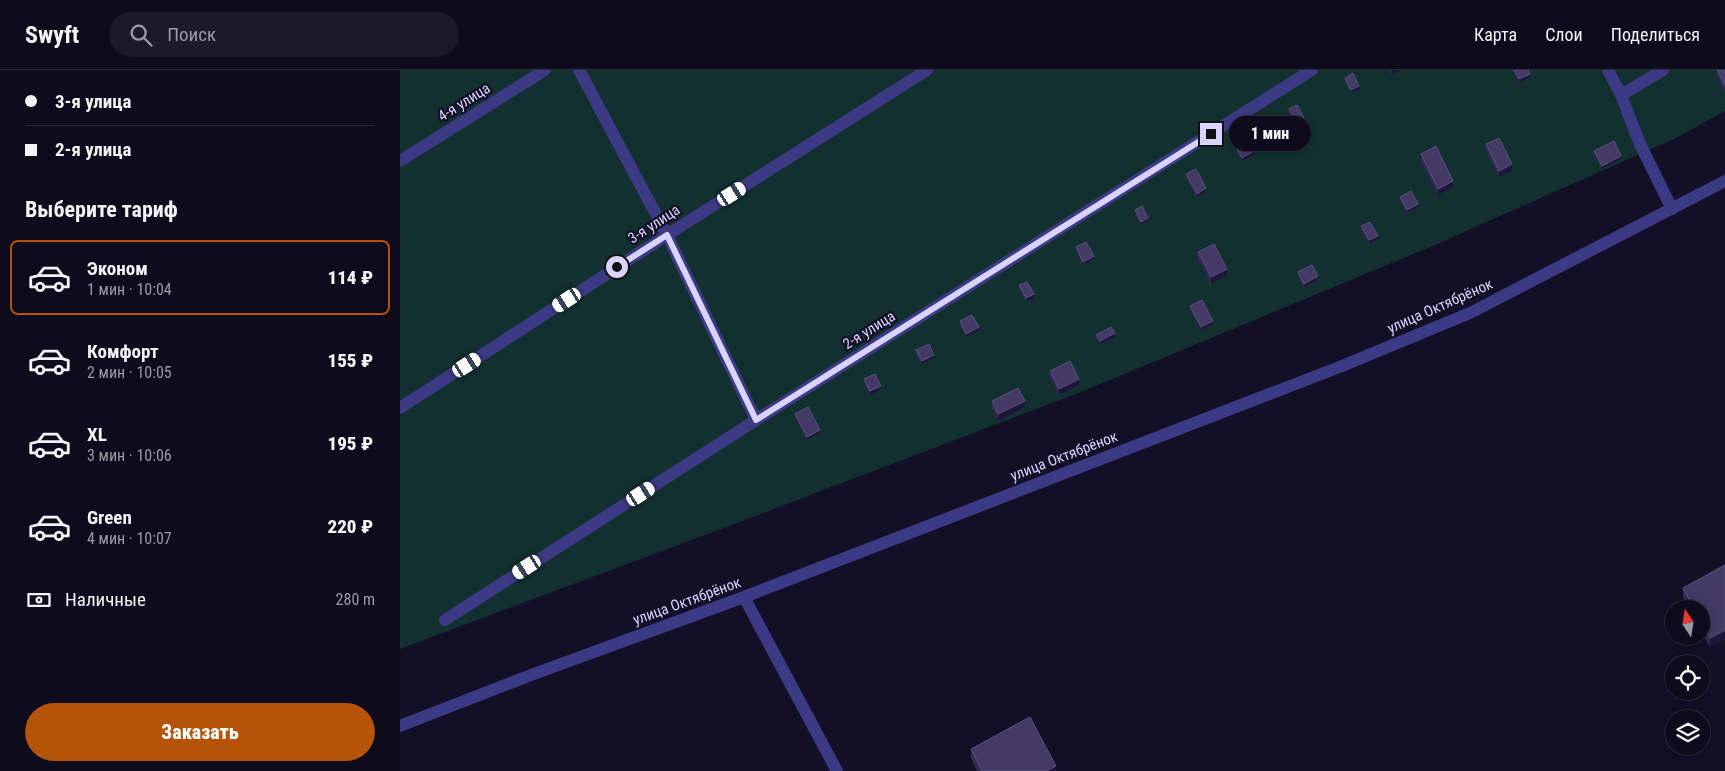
<!DOCTYPE html>
<html lang="ru">
<meta charset="utf-8">
<style>
body{margin:0;font-family:"Roboto Condensed",sans-serif;background:#1c1929;color:#f1f3f6;height:100vh;display:flex;flex-direction:column;font-size:19px;white-space:nowrap}
*{box-sizing:border-box;margin:0}
p{font-size:16px;color:#9b9ba3}
.icon{flex:none;width:28px;height:28px;fill:none;stroke:currentColor;stroke-width:2;stroke-linecap:round;stroke-linejoin:round}
.map{position:relative;flex:1;overflow:hidden}
.details{display:flex;flex-direction:column;background:#0e0b1c;width:400px}
.details>*{flex:none}
.top-card{display:grid;align-content:center;height:110px;padding:0 25px;background:#0e0b1c}
.needle{width:32px;rotate:348deg}
.tools{position:absolute;left:1265px;top:530px;display:grid;gap:10px}
.tools a{display:grid;place-items:center;width:45px;height:45px;border-radius:50%;background:#0e0b1c;box-shadow:0 2px 8px #0003,0 0 0 1px #2e2b3b;font-size:25px}
.end{position:absolute;width:22px;height:22px;margin:-11px;border:6px solid #d9d4ff;background:#111;box-shadow:0 0 0 2px #111}
.from{border-radius:50%}
.bubble{position:absolute;height:35px;border-radius:18px;background:#0e0b1c;box-shadow:0 2px 8px #0003,0 0 0 1px #2e2b3b;font-size:16px;font-weight:800;line-height:35px;text-align:center}
.car{position:absolute;width:15px;height:30px;margin:-15px -8px;border-radius:6px;box-shadow:0 0 4px 1px #0007;background:linear-gradient(#fff 24%,#345 0 40%,#fff 0 76%,#345 0 86%,#fff 0)}
.top-card b{display:flex;align-items:center;gap:18px;height:48px;font-size:19px}
.top-card b+b{border-top:1px solid #2e2b3b}
.top-card i{width:12px;height:12px;background:#f1f3f6}
ul{padding:0;list-style:none}
li{display:flex;align-items:center;gap:15px;height:75px;margin:0 10px 8px;padding:0 15px;border:2px solid transparent;border-radius:8px}
li div{flex:1}
li b{display:block;font-size:19px}
li em{font-style:normal;font-weight:800}
li.current{border-color:#b45309}
li>.icon{width:45px;height:45px;stroke-width:1.5}
h2{padding:0 25px;font-size:22px;line-height:60px}
.pay{display:flex;align-items:center;gap:12px;height:55px;padding:0 25px;font-size:19px}
.pay p{margin-inline-start:auto}
.action{display:flex;gap:10px;margin-top:auto;padding:10px 25px}
.action a{flex:1;height:58px;border-radius:30px;background:#b45309;color:#fff;font-size:20px;font-weight:800;line-height:58px;text-align:center}
header{display:flex;align-items:center;gap:30px;box-sizing:border-box;height:70px;padding:0 25px;background:#0e0b1c;border-bottom:1px solid #2e2b3b}
header strong{font-size:24px}
nav{display:flex;gap:28px;margin-inline-start:auto;font-size:18px}
.search{width:350px;height:45px;background:#1c1929;display:flex;align-items:center;gap:12px;box-sizing:border-box;padding:0 18px;border-radius:28px;color:#9b9ba3;font-size:19px}
main{display:flex;flex:1;min-height:0}
.map>svg:first-child{display:block}
</style>
<header>
<strong>Swyft</strong>
<div class="search"><svg class="icon" aria-label="search" viewBox="0 0 24 24"><circle cx="10" cy="10" r="6"/><path d="M15 15l6 6"/></svg>Поиск</div>
<nav><a>Карта</a><a>Слои</a><a>Поделиться</a></nav>
</header>
<main>
<section class="details">
<div class="top-card">
<b><i class="from"></i>3-я улица</b>
<b><i></i>2-я улица</b>
</div>
<h2>Выберите тариф</h2>
<ul>
<li class="current"><svg class="icon" aria-label="car" viewBox="0 0 24 24"><path d="M5 17H2v-5l4-1 3-4h7l3 4 3 1v5h-3M9 17h6M6 11h13"/><circle cx="7" cy="17" r="2"/><circle cx="17" cy="17" r="2"/></svg><div><b>Эконом</b><p>1 мин · 10:04</p></div><em>114 ₽</em></li>
<li><svg class="icon" aria-label="car" viewBox="0 0 24 24"><path d="M5 17H2v-5l4-1 3-4h7l3 4 3 1v5h-3M9 17h6M6 11h13"/><circle cx="7" cy="17" r="2"/><circle cx="17" cy="17" r="2"/></svg><div><b>Комфорт</b><p>2 мин · 10:05</p></div><em>155 ₽</em></li>
<li><svg class="icon" aria-label="car" viewBox="0 0 24 24"><path d="M5 17H2v-5l4-1 3-4h7l3 4 3 1v5h-3M9 17h6M6 11h13"/><circle cx="7" cy="17" r="2"/><circle cx="17" cy="17" r="2"/></svg><div><b>XL</b><p>3 мин · 10:06</p></div><em>195 ₽</em></li>
<li><svg class="icon" aria-label="car" viewBox="0 0 24 24"><path d="M5 17H2v-5l4-1 3-4h7l3 4 3 1v5h-3M9 17h6M6 11h13"/><circle cx="7" cy="17" r="2"/><circle cx="17" cy="17" r="2"/></svg><div><b>Green</b><p>4 мин · 10:07</p></div><em>220 ₽</em></li>
</ul>
<div class="pay"><svg class="icon" aria-label="cash" viewBox="0 0 24 24"><path d="M3 7h18v10H3z"/><circle cx="12" cy="12" r="2"/></svg>Наличные<p>280 m</p></div>
<div class="action"><a>Заказать</a></div>
</section>
<div class="map">
<svg width="1325" height="701" viewBox="0 0 1325 701">
<rect width="100%" height="100%" fill="#130f26"/>
<path fill="#12302f" d="M0,0h1325v41l-49,27 -241,107 -349,145 -341,130 -345,129z"/>
<g fill="none" stroke-linecap="round" stroke-linejoin="round">
<g stroke="#3d3a85" stroke-width="12">
<path d="M179,0l88,165 89,185"/>
<path d="M1208,0l13,25 19,49 32,65"/>
<path d="M1221,25l42,-25"/>
<path d="M0,91l145,-91"/>
<path d="M0,338l267,-173 260,-165"/>
<path d="M344,527l93,174"/>
<path d="M45,550l311,-200 556,-350"/>
<path d="M0,656l131,-51 213,-78 598,-231 128,-53 255,-132"/>
</g>
</g>
<g fill="#312854">
<path d="M989,0h11l-8,5z"/>
<path d="M1113,0h15l2,7 -11,6z"/>
<path d="M1317,0h8v23l-8,-16z"/>
<path d="M945,8l14,11 -8,4 -6,-12z"/>
<path d="M889,39l15,12 -8,4 -7,-13z"/>
<path d="M833,71l21,13 -12,7 -9,-17z"/>
<path d="M1086,74l26,27 -13,6 -13,-26z"/>
<path d="M1194,81l27,8 -19,10 -8,-15z"/>
<path d="M1021,84l32,33 -15,8 -17,-34z"/>
<path d="M786,104l20,18 -9,5 -11,-19z"/>
<path d="M1000,127l18,10 -11,6 -7,-13z"/>
<path d="M735,140l13,11 -7,4 -6,-12z"/>
<path d="M961,156l17,13 -9,5 -8,-15z"/>
<path d="M676,177l18,12 -11,6 -7,-15z"/>
<path d="M798,182l29,23 -16,9 -13,-25z"/>
<path d="M898,202l20,8 -14,7 -6,-11z"/>
<path d="M619,215l15,13 -8,4 -7,-13z"/>
<path d="M790,236l23,18 -12,6 -11,-21z"/>
<path d="M560,251l19,9 -13,7 -6,-12z"/>
<path d="M696,265l19,2 -15,7 -4,-6z"/>
<path d="M516,280l18,8 -12,6 -6,-10z"/>
<path d="M650,301l29,14 -20,10 -9,-17z"/>
<path d="M464,309l17,10 -11,6 -6,-13z"/>
<path d="M592,331l33,6 -27,14 -6,-13z"/>
<path d="M395,344l25,19 -13,7 -12,-23z"/>
<path d="M1325,495v74l-15,8 -9,-15v-23h-12l-6,-12v-9z"/>
<path d="M571,679l85,22h-79l-6,-13z"/>
</g>
<g fill="#1d163a">
<path d="M992,0h8l-8,5z"/>
<path d="M1130,4v3l-11,6v-4z"/>
<path d="M959,16v3l-8,4v-3z"/>
<path d="M904,48v3l-8,4v-3z"/>
<path d="M854,81v3l-12,7v-3z"/>
<path d="M1221,86v3l-19,10v-3z"/>
<path d="M1112,94v7l-13,6v-6z"/>
<path d="M1053,111v6l-15,8v-6z"/>
<path d="M806,118v4l-9,5v-3z"/>
<path d="M1018,134v3l-11,6v-3z"/>
<path d="M748,148v3l-7,4v-3z"/>
<path d="M978,166v3l-9,5v-4z"/>
<path d="M694,186v3l-11,6v-3z"/>
<path d="M827,199v6l-16,9v-7z"/>
<path d="M918,206v4l-14,7v-3z"/>
<path d="M634,224v4l-8,4v-4z"/>
<path d="M813,251v3l-12,6v-3z"/>
<path d="M579,257v3l-13,7v-3z"/>
<path d="M715,263v4l-15,7v-3z"/>
<path d="M534,285v3l-12,6v-3z"/>
<path d="M679,309v6l-20,10v-6z"/>
<path d="M481,316v3l-11,6v-4z"/>
<path d="M625,331v6l-27,14v-7z"/>
<path d="M420,360v3l-13,7v-3z"/>
<path d="M1325,560v9l-15,8v-9z"/>
<path d="M656,696v5h-10z"/>
</g>
<g fill="#433a66" stroke="#5a527e">
<path d="M1114,0h14l2,4 -11,5z"/>
<path d="M1317,0h8v16z"/>
<path d="M953,3l6,13 -8,4 -6,-12z"/>
<path d="M897,35l7,13 -8,4 -7,-13z"/>
<path d="M845,64l9,17 -12,7 -9,-17z"/>
<path d="M1099,68l13,26 -13,7 -13,-27z"/>
<path d="M1214,71l7,15 -19,10 -8,-15z"/>
<path d="M1036,76l17,35 -15,8 -17,-35z"/>
<path d="M796,99l10,19 -9,6 -11,-20z"/>
<path d="M1011,121l7,13 -11,6 -7,-13z"/>
<path d="M742,136l6,12 -7,4 -6,-12z"/>
<path d="M970,152l8,14 -9,4 -8,-14z"/>
<path d="M686,172l8,14 -11,6 -7,-15z"/>
<path d="M814,174l13,25 -16,8 -13,-25z"/>
<path d="M912,195l6,11 -14,8 -6,-12z"/>
<path d="M627,212l7,12 -8,4 -7,-13z"/>
<path d="M802,230l11,21 -12,6 -11,-21z"/>
<path d="M572,245l7,12 -13,7 -6,-13z"/>
<path d="M711,257l4,6 -15,8 -4,-6z"/>
<path d="M529,274l5,11 -12,6 -6,-11z"/>
<path d="M670,291l9,18 -20,10 -9,-18z"/>
<path d="M475,304l6,12 -11,5 -6,-12z"/>
<path d="M618,318l7,13 -27,13 -6,-13z"/>
<path d="M408,337l12,23 -13,7 -12,-23z"/>
<path d="M1325,495v65l-15,8 -9,-16v-13h-7l-11,-21z"/>
<path d="M630,647l26,49 -10,5h-64l-11,-22z"/>
</g>
<g fill="none" stroke-linecap="round" stroke-linejoin="round">
<path stroke="#d9d4ff" stroke-width="6" d="M217,197l50,-32 89,185 455,-286"/>
</g>
<g text-anchor="middle" stroke-width="4.5" stroke-linejoin="round" paint-order="stroke">
<g font-size="15" fill="#d9d4ff" stroke="#130f26">
<text transform="translate(64 32) rotate(-32)" y="5">4-я улица</text>
<text transform="translate(254 154) rotate(-33)" y="5">3-я улица</text>
<text transform="translate(1040 236) rotate(-24)" y="5">улица Октябрёнок</text>
<text transform="translate(469 260) rotate(-32)" y="5">2-я улица</text>
<text transform="translate(664 386) rotate(-21)" y="5">улица Октябрёнок</text>
<text transform="translate(287 531) rotate(-20)" y="5">улица Октябрёнок</text>
</g>
</g>
</svg>
<div class="tools">
<a><svg class="needle" viewBox="-14 -14 28 28"><path d="M0-13l5 13h-10z" fill="#e53935"/><path d="M0 13l5-13h-10z" fill="#9b9ba3"/></svg></a>
<a><svg class="icon" aria-label="locate" viewBox="0 0 24 24"><circle cx="12" cy="12" r="6"/><path d="M12 2v4M12 18v4M2 12h4M18 12h4"/></svg></a>
<a><svg class="icon" aria-label="layers" viewBox="0 0 24 24"><path d="M12 4l9 5-9 5-9-5zM3 14l9 5 9-5"/></svg></a>
</div>
<i class="end from" style="left:217px;top:197px"></i>
<i class="end" style="left:811px;top:64px"></i>
<div class="bubble" style="left:829px;top:46px;width:82px">1 мин</div>
<i class="car" style="left:332px;top:124px;rotate:58deg"></i>
<i class="car" style="left:167px;top:230px;rotate:237deg"></i>
<i class="car" style="left:67px;top:295px;rotate:57deg"></i>
<i class="car" style="left:241px;top:424px;rotate:57deg"></i>
<i class="car" style="left:127px;top:497px;rotate:237deg"></i>
</div>
</main>
